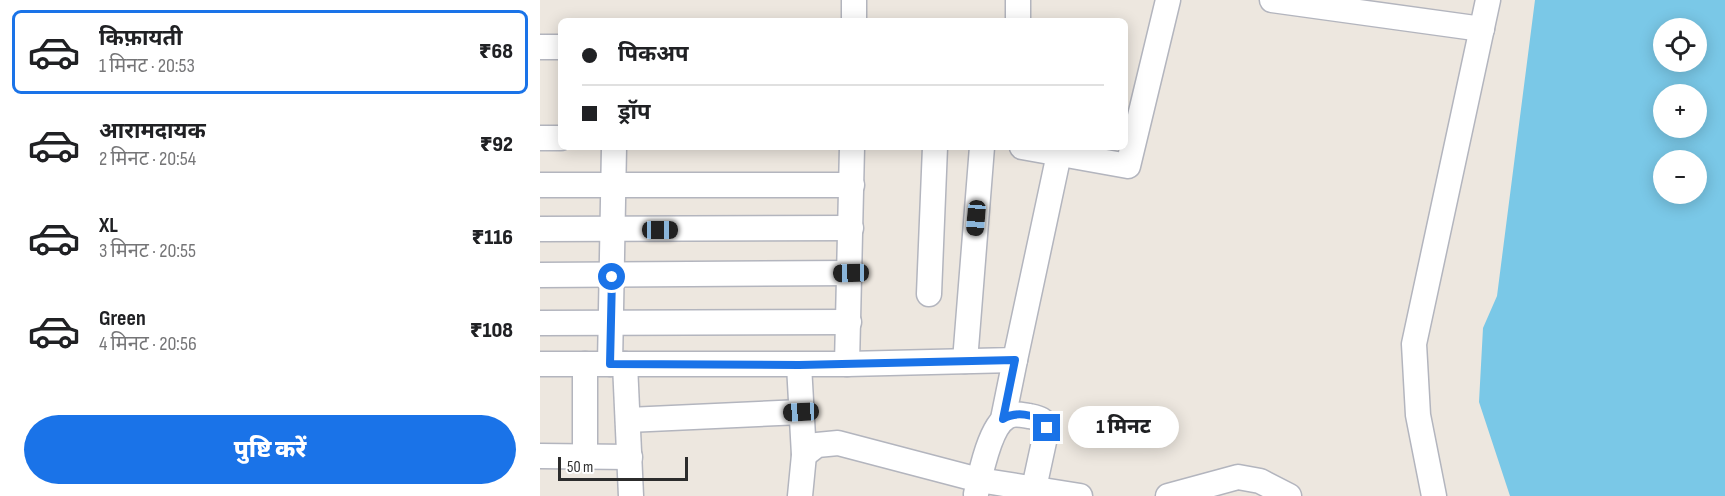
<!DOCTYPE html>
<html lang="hi">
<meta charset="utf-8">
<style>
body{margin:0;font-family:"Sofia Sans Condensed","Noto Sans Devanagari",sans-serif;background:#f2f2f2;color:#202124;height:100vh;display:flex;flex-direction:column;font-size:22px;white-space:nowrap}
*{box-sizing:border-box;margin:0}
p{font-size:20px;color:#757577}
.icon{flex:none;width:33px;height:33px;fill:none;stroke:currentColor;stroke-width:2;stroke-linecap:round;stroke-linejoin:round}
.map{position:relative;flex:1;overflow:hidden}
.panel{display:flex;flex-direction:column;background:#fff;width:540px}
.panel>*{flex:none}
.banner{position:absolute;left:18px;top:18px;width:570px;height:132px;border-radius:9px;box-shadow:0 3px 15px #0003;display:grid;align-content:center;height:132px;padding:0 24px;background:#fff}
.controls{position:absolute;left:1113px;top:18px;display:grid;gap:12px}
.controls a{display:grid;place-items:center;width:54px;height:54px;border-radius:50%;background:#fff;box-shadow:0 3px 15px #0003;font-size:30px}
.scale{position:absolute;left:18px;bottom:15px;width:130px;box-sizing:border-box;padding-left:6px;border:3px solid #2c2c2c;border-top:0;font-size:16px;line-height:21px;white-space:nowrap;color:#2c2c2c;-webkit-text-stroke:4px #fff;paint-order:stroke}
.end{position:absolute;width:27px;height:27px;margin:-14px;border:8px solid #1a73e8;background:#fff;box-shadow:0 0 0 3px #fff}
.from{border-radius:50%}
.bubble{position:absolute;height:42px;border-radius:21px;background:#fff;box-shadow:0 3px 15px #0003;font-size:20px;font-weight:800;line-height:42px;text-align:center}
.car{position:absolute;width:18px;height:36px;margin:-18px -9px;border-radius:8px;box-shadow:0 0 4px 2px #0007;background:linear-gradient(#222 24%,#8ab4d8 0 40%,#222 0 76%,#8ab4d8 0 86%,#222 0)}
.banner b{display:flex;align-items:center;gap:21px;height:57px;font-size:22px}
.banner b+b{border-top:2px solid #e0e0e0}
.banner i{width:15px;height:15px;background:#202124}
ul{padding:10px 0 0;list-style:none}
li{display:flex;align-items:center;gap:18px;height:84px;margin:0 12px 9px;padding:0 12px;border:3px solid transparent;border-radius:9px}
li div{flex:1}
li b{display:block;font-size:22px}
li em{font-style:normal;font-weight:800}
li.on{border-color:#1a73e8}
li>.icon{width:54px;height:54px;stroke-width:1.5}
.primary-button{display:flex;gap:12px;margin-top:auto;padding:12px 24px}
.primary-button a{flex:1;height:69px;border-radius:36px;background:#1a73e8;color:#fff;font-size:24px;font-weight:800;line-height:69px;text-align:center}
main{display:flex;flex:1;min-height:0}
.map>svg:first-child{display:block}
</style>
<main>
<section class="panel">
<ul>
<li class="on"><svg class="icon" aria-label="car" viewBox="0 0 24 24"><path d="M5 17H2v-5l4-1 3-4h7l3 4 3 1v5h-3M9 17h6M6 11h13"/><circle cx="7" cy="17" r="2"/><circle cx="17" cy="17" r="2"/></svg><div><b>किफ़ायती</b><p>1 मिनट · 20:53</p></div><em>₹68</em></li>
<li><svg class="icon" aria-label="car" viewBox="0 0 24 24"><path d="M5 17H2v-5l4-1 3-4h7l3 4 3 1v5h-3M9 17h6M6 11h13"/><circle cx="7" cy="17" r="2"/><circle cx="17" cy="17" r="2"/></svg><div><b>आरामदायक</b><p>2 मिनट · 20:54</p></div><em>₹92</em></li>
<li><svg class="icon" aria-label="car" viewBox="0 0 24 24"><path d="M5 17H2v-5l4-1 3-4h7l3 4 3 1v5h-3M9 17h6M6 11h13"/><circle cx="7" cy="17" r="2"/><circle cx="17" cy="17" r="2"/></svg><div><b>XL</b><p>3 मिनट · 20:55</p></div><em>₹116</em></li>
<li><svg class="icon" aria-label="car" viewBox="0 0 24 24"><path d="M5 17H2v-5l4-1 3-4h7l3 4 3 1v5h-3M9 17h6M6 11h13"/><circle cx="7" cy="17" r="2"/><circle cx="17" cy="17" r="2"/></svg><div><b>Green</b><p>4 मिनट · 20:56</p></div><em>₹108</em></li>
</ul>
<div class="primary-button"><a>पुष्टि करें</a></div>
</section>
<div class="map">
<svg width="1185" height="496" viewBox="0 0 1185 496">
<rect width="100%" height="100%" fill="#ede7df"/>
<path fill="#7ac8e7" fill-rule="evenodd" d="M995,0h190v496h-215l-31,-94 4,-74 14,-32zM1124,28h32v34h-32zM1124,94h32v34h-32zM1124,160h32v34h-32z"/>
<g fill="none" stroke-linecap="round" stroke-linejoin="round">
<defs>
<g id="minor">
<path d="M732,0l210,29"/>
<path d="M314,21v-21"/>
<path d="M478,21v-21"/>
<path d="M0,47h21"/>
<path d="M0,138h21"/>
<path d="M482,147l106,19 40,-166"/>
<path d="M0,185h312"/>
<path d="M0,229l311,-1"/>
<path d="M0,275l311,-2"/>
<path d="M389,294l6,-147"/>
<path d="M0,323l309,-1"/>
<path d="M425,361l17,-214"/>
<path d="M0,364h307l5,-217"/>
<path d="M45,364v93"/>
<path d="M70,364l4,-217"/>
<path d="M85,364l6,132"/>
<path d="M307,364l168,-4 44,-206"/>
<path d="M259,365l5,90 -4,41"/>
<path d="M463,419l12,-59"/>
<path d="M88,420l173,-8"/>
<path d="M264,455l13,-10 21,-2 141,37 101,16"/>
<path d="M0,456l90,1"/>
<path d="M436,494c4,-18 14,-68 31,-77 6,-4 15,-2 22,-1 9,2 16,3 18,12l-13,60"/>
<path d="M628,496l70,-19 22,4 29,15"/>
<path d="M894,496l-16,-81 -4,-71 74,-344"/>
</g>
</defs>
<use href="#minor" stroke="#b3b5be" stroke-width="27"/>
<use href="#minor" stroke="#fff" stroke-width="24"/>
</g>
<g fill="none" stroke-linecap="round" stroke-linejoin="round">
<path stroke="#1a73e8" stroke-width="8" d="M72,277l-2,87 189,1 216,-5 -12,59c12,-8 31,-5 43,4l1,5"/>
</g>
</svg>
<div class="controls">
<a><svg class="icon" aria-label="locate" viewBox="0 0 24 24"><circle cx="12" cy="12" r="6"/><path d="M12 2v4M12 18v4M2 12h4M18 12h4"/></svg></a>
<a>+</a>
<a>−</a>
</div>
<div class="scale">50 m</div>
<i class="end from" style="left:72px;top:277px"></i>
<i class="end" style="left:507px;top:428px"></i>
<div class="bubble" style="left:528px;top:406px;width:111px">1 मिनट</div>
<i class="car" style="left:436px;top:218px;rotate:185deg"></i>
<i class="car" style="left:120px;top:230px;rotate:90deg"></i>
<i class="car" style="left:311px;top:273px;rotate:269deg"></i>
<i class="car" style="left:261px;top:412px;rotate:267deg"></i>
<div class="banner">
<b><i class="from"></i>पिकअप</b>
<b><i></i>ड्रॉप</b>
</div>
</div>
</main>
